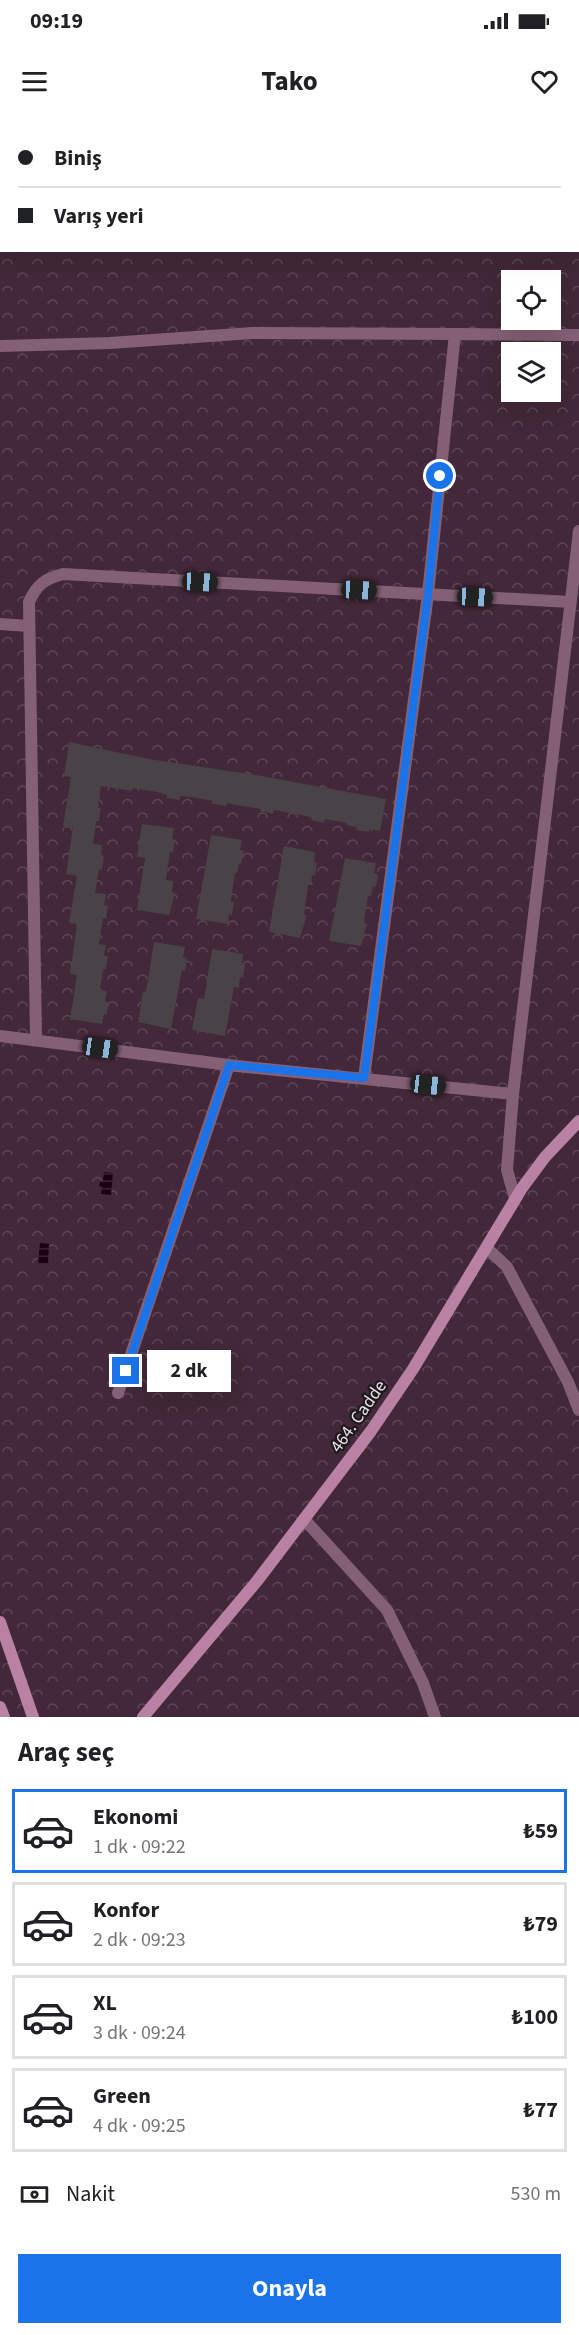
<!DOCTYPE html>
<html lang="tr">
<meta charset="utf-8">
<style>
body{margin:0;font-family:"Source Sans 3",sans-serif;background:#f6f6f6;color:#202124;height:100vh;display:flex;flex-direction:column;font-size:22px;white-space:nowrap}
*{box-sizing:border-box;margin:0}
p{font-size:20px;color:#757577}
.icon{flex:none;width:33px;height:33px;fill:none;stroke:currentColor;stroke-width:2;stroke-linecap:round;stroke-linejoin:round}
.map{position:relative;height:1597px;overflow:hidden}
.details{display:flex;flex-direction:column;background:#fff;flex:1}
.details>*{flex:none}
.hud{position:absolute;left:0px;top:0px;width:579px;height:132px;box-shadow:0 6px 24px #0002;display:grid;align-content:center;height:132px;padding:0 18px;background:#fff}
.buttons{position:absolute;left:501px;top:150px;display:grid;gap:12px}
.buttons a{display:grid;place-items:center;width:60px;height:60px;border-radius:0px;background:#fff;box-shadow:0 6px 24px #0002;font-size:30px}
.end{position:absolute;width:27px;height:27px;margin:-14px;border:8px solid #1a73e8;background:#fff;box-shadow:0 0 0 3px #fff}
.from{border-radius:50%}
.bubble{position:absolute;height:42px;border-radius:0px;background:#fff;box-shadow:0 6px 24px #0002;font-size:20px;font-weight:700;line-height:42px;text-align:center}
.car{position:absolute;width:18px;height:36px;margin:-18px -9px;border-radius:8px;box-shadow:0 0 4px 2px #0007;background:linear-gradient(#222 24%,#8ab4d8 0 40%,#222 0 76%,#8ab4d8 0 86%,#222 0)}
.hud b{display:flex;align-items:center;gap:21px;height:57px;font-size:22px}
.hud b+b{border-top:2px solid #e0e0e0}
.hud i{width:15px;height:15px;background:#202124}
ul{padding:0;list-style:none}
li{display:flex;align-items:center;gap:18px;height:84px;margin:0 12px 9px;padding:0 6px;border:3px solid #e0e0e0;border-radius:0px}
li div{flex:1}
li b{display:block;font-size:22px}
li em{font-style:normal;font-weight:700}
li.current{border-color:#1a73e8}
li>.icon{width:54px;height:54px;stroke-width:1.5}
h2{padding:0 18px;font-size:27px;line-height:72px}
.pay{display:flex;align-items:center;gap:15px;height:66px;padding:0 18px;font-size:22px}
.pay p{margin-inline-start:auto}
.primary-button{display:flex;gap:12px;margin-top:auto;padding:12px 18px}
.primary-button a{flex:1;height:69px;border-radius:0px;background:#1a73e8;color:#fff;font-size:24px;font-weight:700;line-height:69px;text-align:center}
.status{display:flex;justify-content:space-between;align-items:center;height:42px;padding:0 30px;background:#fff;direction:ltr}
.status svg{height:16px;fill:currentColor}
header{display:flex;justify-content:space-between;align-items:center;height:78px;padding:0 18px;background:#fff;font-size:27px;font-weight:700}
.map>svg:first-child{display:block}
</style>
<div class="status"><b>09:19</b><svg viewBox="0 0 49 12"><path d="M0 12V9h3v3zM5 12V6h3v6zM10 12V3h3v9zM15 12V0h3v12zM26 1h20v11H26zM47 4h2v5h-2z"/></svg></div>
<header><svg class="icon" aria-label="menu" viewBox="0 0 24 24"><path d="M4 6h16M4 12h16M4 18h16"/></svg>Tako<svg class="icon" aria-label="heart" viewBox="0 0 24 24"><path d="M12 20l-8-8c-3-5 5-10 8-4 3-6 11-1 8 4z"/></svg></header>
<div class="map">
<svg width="579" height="1597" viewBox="0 0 579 1597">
<defs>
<pattern id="forest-crowns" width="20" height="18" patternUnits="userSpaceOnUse" patternTransform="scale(1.5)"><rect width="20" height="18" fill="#422838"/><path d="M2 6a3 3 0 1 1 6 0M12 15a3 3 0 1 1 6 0" fill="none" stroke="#5d4755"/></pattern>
<pattern id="water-rules" width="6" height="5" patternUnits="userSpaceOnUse" patternTransform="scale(1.5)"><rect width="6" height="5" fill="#1a0011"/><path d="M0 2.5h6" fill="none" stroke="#3b2534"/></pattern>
</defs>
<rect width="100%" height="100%" fill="#292326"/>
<path fill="url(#forest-crowns)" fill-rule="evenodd" d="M0,0h579v1597h-579zM2,2h576v128h-576zM512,160h38v40h-38zM512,232h38v40h-38z"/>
<g fill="url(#water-rules)">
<path d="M104,1052l9,1 -2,22 -10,-1 1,-7 -3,-1 1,-5h3z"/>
<path d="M40,1123l9,1 -1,20 -10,-1z"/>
</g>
<g fill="#494246">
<path d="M69,622l80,17 107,16 130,24 -6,32 -10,-2 -1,3 -13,-2 1,-3 -10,-2v-2l-22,-4 -1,4 -13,-3 1,-2 -10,-3 -28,-5 -1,4 -13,-3 1,-2 -24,-4 -10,-2 -1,3 -12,-2v-3l-23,-4 -11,-1v4l-13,-2v-3l-10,-3 -24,-4 -1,3 -31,-5 -3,22h3l-2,13h-3l-3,23 9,1 -1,11 3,1 -2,13 -3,-1 -4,24 11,1 -2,11 4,1 -2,13 -3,-1 -4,26 7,1 -2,11h4l-2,13h-3l-3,21 7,1 -2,11h3l-1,13 -3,-1 -2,10 -32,-5 7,-44 -7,-1 7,-50 -8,-1 8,-47 -11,-2 7,-47 -10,-1 8,-49 -7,-1z"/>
<path d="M142,704l32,4 -2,11 3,1 -2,13 -3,-1 -4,28 7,1 -1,11 3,1 -6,22 -32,-5 8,-52 -8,-1z"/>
<path d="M211,715l31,5 -2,10 4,1 -3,13 -2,-1 -2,10h-2l-4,28 3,1 -2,13 -3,-1 -1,10 -32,-5z"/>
<path d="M284,726l31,6 -1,10 3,1 -2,13 -3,-1 -1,10h-3l-4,30h3l-7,23 -31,-6z"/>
<path d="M345,738l31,5 -2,10 4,1 -2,13 -3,-1 -2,10h-3l-4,27 3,1 -6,22 -32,-5z"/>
<path d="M154,822l31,5 -2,10 4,1 -2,13 -3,-1 -11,59 -33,-7 5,-31 3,1z"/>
<path d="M212,829l31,5 -1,11h3l-2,13 -3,-1 -1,11 -5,-1 -9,49 -33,-6 6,-32 6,1z"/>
</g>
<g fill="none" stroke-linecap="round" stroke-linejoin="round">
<g stroke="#846076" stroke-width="12">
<path d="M0,226l110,-3 142,-10 203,1"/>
<path d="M0,504l29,2"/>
<path d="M0,916l237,30 276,28"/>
<path d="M36,919l-7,-437c8,-18 16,-23 34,-28l507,28"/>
<path d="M364,958l64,-484 27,-260 124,1"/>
<path d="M515,1078l-8,-28 6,-76 66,-563"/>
<path d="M487,1128l20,19 61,115 11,28"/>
<path d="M118,1273l111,-328"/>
<path d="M304,1399l83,91 36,73 12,34"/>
</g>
<g stroke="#b981a4" stroke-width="12">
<path d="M0,1502l33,95"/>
<path d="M0,1587l4,10"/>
<path d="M143,1597l114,-136 114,-150 42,-62 109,-181 23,-31 34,-36"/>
</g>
<g stroke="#f5bfdf" stroke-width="18">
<path d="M578,35h1"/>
<path d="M0,64h2"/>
<path d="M578,83h1"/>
<path d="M0,115h2"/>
</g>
</g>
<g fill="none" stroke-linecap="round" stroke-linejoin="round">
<path stroke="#1a73e8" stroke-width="8" d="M126,1251l103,-306 135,13 64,-484 12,-118"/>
</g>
<g text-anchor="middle" stroke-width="4.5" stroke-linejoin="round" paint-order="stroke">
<g font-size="18" fill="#e9e4e7" stroke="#1f191d">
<text transform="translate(358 1296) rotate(-55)" y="6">464. Cadde</text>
</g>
</g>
</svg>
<div class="buttons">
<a><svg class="icon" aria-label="locate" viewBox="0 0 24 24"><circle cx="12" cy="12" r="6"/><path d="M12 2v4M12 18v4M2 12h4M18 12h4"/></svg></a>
<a><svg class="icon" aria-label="layers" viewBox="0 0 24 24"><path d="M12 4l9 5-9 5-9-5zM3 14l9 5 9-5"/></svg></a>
</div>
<i class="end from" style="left:440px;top:356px"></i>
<i class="end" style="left:126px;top:1251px"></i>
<div class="bubble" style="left:147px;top:1230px;width:84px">2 dk</div>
<i class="car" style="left:200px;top:462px;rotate:93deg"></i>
<i class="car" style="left:359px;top:470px;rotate:93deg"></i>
<i class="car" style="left:475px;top:477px;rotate:93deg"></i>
<i class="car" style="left:100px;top:928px;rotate:98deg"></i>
<i class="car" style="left:428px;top:965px;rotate:96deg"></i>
<div class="hud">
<b><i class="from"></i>Biniş</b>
<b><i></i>Varış yeri</b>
</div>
</div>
<section class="details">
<h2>Araç seç</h2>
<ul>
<li class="current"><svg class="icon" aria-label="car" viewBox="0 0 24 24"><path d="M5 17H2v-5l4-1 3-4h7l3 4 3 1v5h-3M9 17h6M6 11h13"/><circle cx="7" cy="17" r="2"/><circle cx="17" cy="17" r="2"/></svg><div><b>Ekonomi</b><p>1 dk · 09:22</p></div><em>₺59</em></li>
<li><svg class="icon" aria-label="car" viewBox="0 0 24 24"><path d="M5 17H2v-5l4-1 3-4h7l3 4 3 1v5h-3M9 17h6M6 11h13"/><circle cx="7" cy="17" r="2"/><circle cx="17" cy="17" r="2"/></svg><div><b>Konfor</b><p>2 dk · 09:23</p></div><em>₺79</em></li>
<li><svg class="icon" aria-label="car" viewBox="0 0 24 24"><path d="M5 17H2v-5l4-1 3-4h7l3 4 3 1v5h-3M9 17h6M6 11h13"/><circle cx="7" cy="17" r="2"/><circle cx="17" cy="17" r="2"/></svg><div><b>XL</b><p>3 dk · 09:24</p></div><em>₺100</em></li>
<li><svg class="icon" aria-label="car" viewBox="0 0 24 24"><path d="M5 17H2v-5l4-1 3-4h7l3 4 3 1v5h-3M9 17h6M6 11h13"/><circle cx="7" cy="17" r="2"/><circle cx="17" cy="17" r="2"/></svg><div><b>Green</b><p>4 dk · 09:25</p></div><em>₺77</em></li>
</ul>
<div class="pay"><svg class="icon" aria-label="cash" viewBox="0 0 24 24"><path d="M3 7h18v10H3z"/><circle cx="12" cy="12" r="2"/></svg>Nakit<p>530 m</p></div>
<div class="primary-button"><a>Onayla</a></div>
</section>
